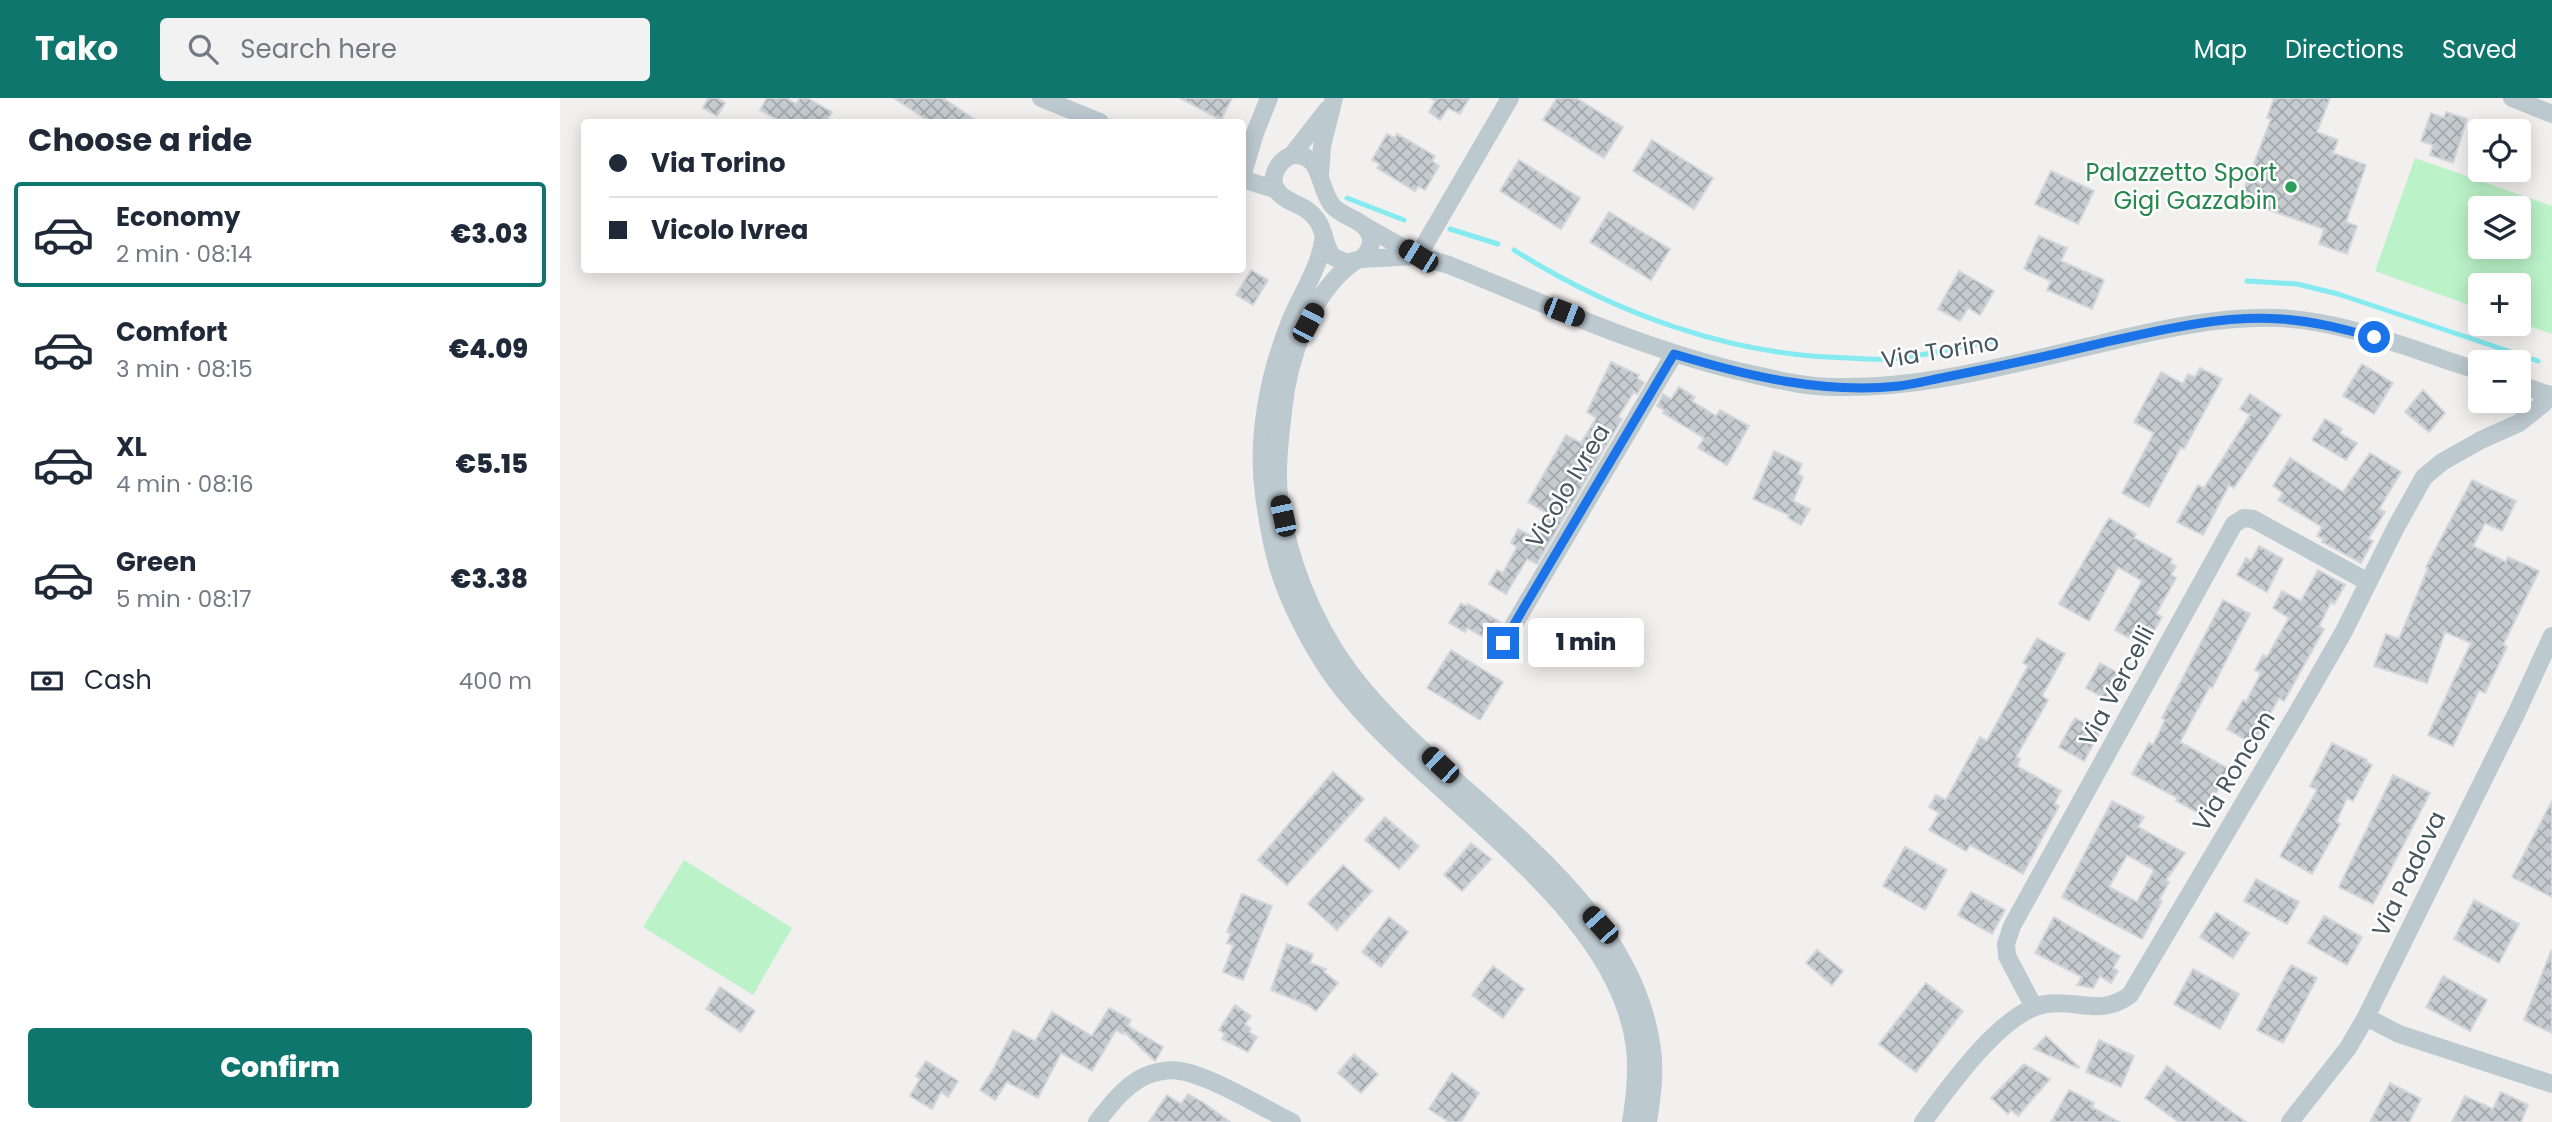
<!DOCTYPE html>
<meta charset="utf-8">
<style>
body{margin:0;font-family:Poppins,sans-serif;background:#f2f2f3;color:#1f2937;height:100vh;display:flex;flex-direction:column;font-size:26px;white-space:nowrap}
*{box-sizing:border-box;margin:0}
p{font-size:23px;color:#747a83}
.icon{flex:none;width:38px;height:38px;fill:none;stroke:currentColor;stroke-width:2;stroke-linecap:round;stroke-linejoin:round}
.map{position:relative;flex:1;overflow:hidden}
.sheet{display:flex;flex-direction:column;background:#fff;width:560px}
.sheet>*{flex:none}
.banner{position:absolute;left:21px;top:21px;width:665px;height:154px;border-radius:7px;box-shadow:0 4px 18px #0003;display:grid;align-content:center;height:154px;padding:0 28px;background:#fff}
.tools{position:absolute;left:1908px;top:21px;display:grid;gap:14px}
.tools a{display:grid;place-items:center;width:63px;height:63px;border-radius:7px;background:#fff;box-shadow:0 4px 18px #0003;font-size:35px}
.end{position:absolute;width:32px;height:32px;margin:-16px;border:9px solid #1a73e8;background:#fff;box-shadow:0 0 0 4px #fff}
.from{border-radius:50%}
.bubble{position:absolute;height:49px;border-radius:7px;background:#fff;box-shadow:0 4px 18px #0003;font-size:23px;font-weight:800;line-height:49px;text-align:center}
.car{position:absolute;width:21px;height:42px;margin:-21px -10px;border-radius:9px;box-shadow:0 0 5px 2px #0007;background:linear-gradient(#222 24%,#8ab4d8 0 40%,#222 0 76%,#8ab4d8 0 86%,#222 0)}
.banner b{display:flex;align-items:center;gap:24px;height:66px;font-size:26px}
.banner b+b{border-top:2px solid #e0e1e3}
.banner i{width:18px;height:18px;background:#1f2937}
ul{padding:0;list-style:none}
li{display:flex;align-items:center;gap:21px;height:105px;margin:0 14px 10px;padding:0 14px;border:4px solid transparent;border-radius:7px}
li div{flex:1}
li b{display:block;font-size:26px}
li em{font-style:normal;font-weight:800}
li.selected{border-color:#0f766e}
li>.icon{width:63px;height:63px;stroke-width:1.5}
h2{padding:0 28px;font-size:32px;line-height:84px}
.pay{display:flex;align-items:center;gap:18px;height:77px;padding:0 28px;font-size:26px}
.pay p{margin-inline-start:auto}
.primary-button{display:flex;gap:14px;margin-top:auto;padding:14px 28px}
.primary-button a{flex:1;height:80px;border-radius:7px;background:#0f766e;color:#fff;font-size:28px;font-weight:800;line-height:80px;text-align:center}
header{display:flex;align-items:center;gap:42px;box-sizing:border-box;height:98px;padding:0 35px;background:#0f766e;color:#fff}
header strong{font-size:33px}
nav{display:flex;gap:38px;margin-inline-start:auto;font-size:24px}
.search{width:490px;height:63px;background:#f2f2f3;display:flex;align-items:center;gap:18px;box-sizing:border-box;padding:0 24px;border-radius:7px;color:#747a83;font-size:26px}
main{display:flex;flex:1;min-height:0}
.map>svg:first-child{display:block}
</style>
<header>
<strong>Tako</strong>
<div class="search"><svg class="icon" aria-label="search" viewBox="0 0 24 24"><circle cx="10" cy="10" r="6"/><path d="M15 15l6 6"/></svg>Search here</div>
<nav><a>Map</a><a>Directions</a><a>Saved</a></nav>
</header>
<main>
<section class="sheet">
<h2>Choose a ride</h2>
<ul>
<li class="selected"><svg class="icon" aria-label="car" viewBox="0 0 24 24"><path d="M5 17H2v-5l4-1 3-4h7l3 4 3 1v5h-3M9 17h6M6 11h13"/><circle cx="7" cy="17" r="2"/><circle cx="17" cy="17" r="2"/></svg><div><b>Economy</b><p>2 min · 08:14</p></div><em>€3.03</em></li>
<li><svg class="icon" aria-label="car" viewBox="0 0 24 24"><path d="M5 17H2v-5l4-1 3-4h7l3 4 3 1v5h-3M9 17h6M6 11h13"/><circle cx="7" cy="17" r="2"/><circle cx="17" cy="17" r="2"/></svg><div><b>Comfort</b><p>3 min · 08:15</p></div><em>€4.09</em></li>
<li><svg class="icon" aria-label="car" viewBox="0 0 24 24"><path d="M5 17H2v-5l4-1 3-4h7l3 4 3 1v5h-3M9 17h6M6 11h13"/><circle cx="7" cy="17" r="2"/><circle cx="17" cy="17" r="2"/></svg><div><b>XL</b><p>4 min · 08:16</p></div><em>€5.15</em></li>
<li><svg class="icon" aria-label="car" viewBox="0 0 24 24"><path d="M5 17H2v-5l4-1 3-4h7l3 4 3 1v5h-3M9 17h6M6 11h13"/><circle cx="7" cy="17" r="2"/><circle cx="17" cy="17" r="2"/></svg><div><b>Green</b><p>5 min · 08:17</p></div><em>€3.38</em></li>
</ul>
<div class="pay"><svg class="icon" aria-label="cash" viewBox="0 0 24 24"><path d="M3 7h18v10H3z"/><circle cx="12" cy="12" r="2"/></svg>Cash<p>400 m</p></div>
<div class="primary-button"><a>Confirm</a></div>
</section>
<div class="map">
<svg width="1992" height="1024" viewBox="0 0 1992 1024">
<defs>
<pattern id="building-cross-hatch" width="8" height="8" patternUnits="userSpaceOnUse" patternTransform="scale(1.75)"><rect width="8" height="8" fill="#c6cbcf"/><path d="M0 0l8 8M0 8l8-8" fill="none" stroke="#a3a8ab"/></pattern>
</defs>
<rect width="100%" height="100%" fill="#f2efef"/>
<g fill="#bbf2c8" fill-rule="evenodd">
<path d="M1855,60l137,48v128l-34,-12v-37h-38v24l-105,-38zM1920,110h38v39h-38z"/>
<path d="M124,762l108,68 -39,67 -110,-68z"/>
</g>
<g fill="none" stroke-linecap="round" stroke-linejoin="round">
<g stroke="#85ebf1" stroke-width="5">
<path d="M787,100l57,22"/>
<path d="M890,131l48,15"/>
<path d="M954,152c100,63 216,106 335,108 13,1 28,2 42,1 35,-3 70,-13 105,-18"/>
<path d="M1687,183l50,3 41,10 200,67"/>
</g>
</g>
<g fill="url(#building-cross-hatch)" stroke="#d3d6db" stroke-width="2" fill-rule="evenodd">
<path d="M148,0h9l8,5 -8,13 -14,-8z"/>
<path d="M207,0h19l10,6 4,-6h7l25,14 -6,10h-44l-22,-12z"/>
<path d="M334,0h49l35,24h-48z"/>
<path d="M620,0h52l-11,22z"/>
<path d="M871,0h38l-9,16 -12,-6 -8,12 -11,-8 6,-11z"/>
<path d="M997,0h19l47,29 -19,31 -61,-38z"/>
<path d="M1714,0h56l-13,34 21,8 -5,13 33,12 -20,57 11,4 -10,28 -28,-10 5,-15 -84,-29 31,-81 -4,-1z"/>
<path d="M1886,14l21,7 -14,44 -23,-8 3,-10 -12,-4 10,-28 13,5z"/>
<path d="M827,36l8,4 2,-4 38,22 -3,5 7,5 -14,24 -7,-4 -3,5 -38,-23 3,-4 -8,-4z"/>
<path d="M1092,42l61,38 -19,31 -61,-38z"/>
<path d="M959,62l61,38 -19,31 -61,-38z"/>
<path d="M1491,73l43,20 -16,33 -43,-20z"/>
<path d="M1049,114l61,37 -19,31 -61,-38z"/>
<path d="M1479,138l28,12 -6,13 43,19 -12,29 -45,-19 4,-9 -27,-12z"/>
<path d="M691,172l17,10 -15,25 -17,-10z"/>
<path d="M1399,173l35,20 -14,24 -12,-7 -8,13 -22,-12z"/>
<path d="M1051,264l28,13 -2,3 7,5 -7,11 -3,-2 -16,25 4,2 -85,145 -10,-5 -21,35 -17,-10 8,-14 6,3 14,-26 -6,-4 7,-14 15,8 12,-25 -17,-10 38,-67 15,8 15,-25 -9,-6z"/>
<path d="M1802,266l31,19 -19,31 -31,-18z"/>
<path d="M1640,270l22,11 -38,70 -3,-2 -32,60 -27,-14 32,-60 -20,-11 27,-50 22,12 5,-10 7,3z"/>
<path d="M1119,289l16,10 -3,4 24,15 4,-6 29,16 -22,39 -29,-17 6,-10 -41,-25 1,-3 -7,-4 6,-12 8,5z"/>
<path d="M1863,292l22,23 -16,19 -24,-20z"/>
<path d="M1690,296l31,21 -47,73 -5,-3 -26,50 -26,-13 21,-37 6,3 46,-73 -10,-6z"/>
<path d="M1765,321l17,10 -2,4 17,10 -11,17 -34,-20z"/>
<path d="M1214,353l28,13 -4,10 5,3 -10,24 17,8 -9,16 -13,-7 1,-3 -36,-16z"/>
<path d="M1810,355l31,19 -22,37 6,3 -17,27 5,2 -12,22 -39,-21 2,-3 -7,-3 5,-9 -44,-27 5,-7 -10,-7 17,-28 53,34z"/>
<path d="M1912,382l44,21 -14,30 -17,-8 -12,23 33,16 2,-5 31,14 -36,74 4,2 -22,46 -6,-3 -26,56 -25,-11 43,-92 -26,-11 -18,51 -53,-17 12,-32 13,5 29,-71 -2,-1z"/>
<path d="M1549,420l27,16 -2,4 38,21 -2,4 6,3 -5,9 5,3 -20,36 6,3 -17,30 -30,-17 27,-49 -24,-14 -29,54 -30,-17z"/>
<path d="M1699,448l24,13 -16,33 -30,-17 9,-17 5,3z"/>
<path d="M1758,472l27,15 -11,19 -3,-2 -12,24 5,3 -40,72 -5,-3 -26,46 -26,-15 16,-29 3,2 15,-29 -6,-3 8,-15 4,2 22,-39 -16,-10 9,-17 19,10z"/>
<path d="M1663,502l27,14 -38,74 -2,-2 -30,56 49,27 -25,47 -28,-15 2,-3 -46,-24 17,-31 4,2 12,-25 -3,-2z"/>
<path d="M901,505l5,3 2,-2 34,19 -10,19 -25,-14 -2,4 -16,-9z"/>
<path d="M1477,540l28,16 -23,42 6,4 -32,57 4,2 -3,7 44,25 -7,13 5,2 -36,68 -53,-29 -4,6 -37,-21 10,-17 -10,-6 7,-12 10,5 34,-63 7,4 41,-75 -5,-3z"/>
<path d="M891,552l52,32 -23,38 -53,-32z"/>
<path d="M1540,565l27,15 -14,25 -27,-15z"/>
<path d="M1515,620l25,14 -16,29 -25,-14z"/>
<path d="M1772,645l35,17 -1,2 6,3 -19,36 -6,-3 -11,24 4,2 -28,50 -32,-18 37,-66 -7,-4z"/>
<path d="M773,674l31,27 -77,86 -29,-25z"/>
<path d="M1833,677l37,18 -57,111 -34,-17z"/>
<path d="M1552,703l32,16 -6,10 47,26 -19,27 3,2 -10,18 3,1 -20,38 -80,-42zM1567,757l27,15 -17,32 -28,-15z"/>
<path d="M1992,703v96l-40,-20z"/>
<path d="M825,719l34,29 -20,23 -34,-29z"/>
<path d="M911,745l20,16 -29,32 -18,-16z"/>
<path d="M1345,749l42,23 -22,40 -42,-24z"/>
<path d="M783,767l29,26 -35,39 -29,-26z"/>
<path d="M1696,781l43,23 -12,22 -43,-23z"/>
<path d="M1411,794l34,18 -13,24 -34,-19z"/>
<path d="M682,796l30,12 -29,74 -20,-8 10,-27 -6,-2 4,-9 -4,-2z"/>
<path d="M1914,802l45,24 -20,39 -45,-24z"/>
<path d="M1656,814l33,21 -16,25 -33,-21z"/>
<path d="M1764,818l38,21 -15,28 -39,-22z"/>
<path d="M829,819l19,15 -27,35 -19,-15z"/>
<path d="M1494,819l66,39 -7,12 5,3 -7,12 -11,-7 -7,12 -16,-3 5,-8 -47,-24z"/>
<path d="M727,846l26,10 -3,9 16,6 -2,3 14,11 -22,28 -8,-6 -37,-15z"/>
<path d="M1257,852l26,21 -11,14 -26,-22z"/>
<path d="M1991,853h1v82l-28,-13z"/>
<path d="M1731,867l26,13 -34,65 -26,-13z"/>
<path d="M933,868l31,23 -21,29 -31,-23z"/>
<path d="M1633,871l46,25 -19,35 -46,-25z"/>
<path d="M1883,878l44,24 -17,31 -44,-24z"/>
<path d="M1366,885l37,28 -47,61 -37,-28z"/>
<path d="M160,889l35,24 -14,21 -35,-23z"/>
<path d="M675,907l16,11 -6,8 6,5 -2,3 8,5 -9,15 -26,-13 3,-5 -6,-4z"/>
<path d="M549,910l22,12 -3,6 35,21 -8,14 -31,-29 -1,2 -7,-4 -24,41 -31,-18 -23,45 -31,-16 -12,18 -15,-10 14,-22 19,-38 22,11 17,-29 40,24z"/>
<path d="M1486,938l33,31 -1,1 -44,-19z"/>
<path d="M1539,942l35,16 -13,31 -35,-15z"/>
<path d="M794,956l24,20 -17,19 -23,-20z"/>
<path d="M366,963l32,20 -10,16 -7,-5 -9,17 -22,-13 10,-17 -4,-3z"/>
<path d="M1464,966l26,15 -32,37 -7,-6 -3,4 -17,-16z"/>
<path d="M1607,968l79,56h-67l-34,-24z"/>
<path d="M892,975l27,20 -18,29h-12l-20,-13z"/>
<path d="M1830,985l31,16 -12,23h-39z"/>
<path d="M1509,992l25,13 -2,4 27,15h-68z"/>
<path d="M1941,994l27,13 -7,17h-69l13,-26 28,13z"/>
<path d="M628,996l16,9 26,19h-81l18,-27 14,9z"/>
</g>
<g fill="none" stroke-linecap="round" stroke-linejoin="round">
<g stroke="#bcc9cf" stroke-width="18">
<path d="M481,0l59,24"/>
<path d="M1952,0l40,16"/>
<path d="M732,57c31,-2 25,31 40,50 10,13 33,14 38,30 3,10 -2,18 -9,24l-15,4 -14,-7c-8,-11 -7,-25 -15,-36 -10,-15 -25,-15 -36,-25 -15,-13 -5,-33 11,-40z"/>
<path d="M732,57l35,-45"/>
<path d="M684,72l11,-37 14,-35"/>
<path d="M760,76l2,-28 12,-48"/>
<path d="M682,81l35,11"/>
<path d="M803,127l55,31 31,9c99,40 197,86 302,109 27,6 56,13 84,13 89,2 177,-23 264,-43 58,-14 119,-28 179,-26 69,3 137,33 202,53"/>
<path d="M764,138c-4,31 -21,55 -33,83 -22,54 -35,118 -27,176 3,22 7,47 13,68 10,37 36,87 59,118 84,113 282,221 299,367 3,25 0,49 -4,74"/>
<path d="M858,158l92,-158"/>
<path d="M801,161l57,-3"/>
<path d="M794,164c-44,31 -66,98 -71,149 -3,28 -7,57 -4,85 8,61 33,125 70,175 91,122 277,212 302,372 5,26 1,53 -3,79"/>
<path d="M1958,286l34,12"/>
<path d="M943,545l171,-289"/>
<path d="M1474,909l-27,-51 -1,-12 6,-18 222,-402 10,-6 9,1 115,63"/>
<path d="M1806,919l33,17 153,50"/>
<path d="M537,1024c13,-17 27,-35 46,-45 10,-5 25,-8 37,-6 29,4 83,37 112,51"/>
<path d="M1363,1024c26,-35 79,-111 123,-118 32,-5 54,13 84,-9l167,-282 46,-80 53,-106 28,-50 18,-15 39,-22 38,-17 25,-20 4,-9"/>
<path d="M1730,1024l58,-74 18,-31 151,-305 35,-76"/>
</g>
</g>
<g fill="none" stroke-linecap="round" stroke-linejoin="round">
<path stroke="#1a73e8" stroke-width="9" d="M943,545l171,-289c73,22 148,40 225,32 17,-2 35,-7 52,-10 51,-10 101,-21 151,-33 58,-13 119,-28 179,-24 32,2 62,10 93,18"/>
</g>
<circle fill="#2e9e5b" stroke="#fff" stroke-width="2.5" cx="1731" cy="89" r="7"/>
<g text-anchor="middle" stroke-width="5" stroke-linejoin="round" paint-order="stroke">
<g font-size="24" fill="#27864d" stroke="#fff" text-anchor="end">
<text x="1717" y="83">Palazzetto Sport<tspan x="1717" dy="28">Gigi Gazzabin</tspan></text>
</g>
<g font-size="24" fill="#46565e" stroke="#fff">
<text transform="translate(1380 253) rotate(-9)" y="8">Via Torino</text>
<text transform="translate(1008 388) rotate(-59)" y="8">Vicolo Ivrea</text>
<text transform="translate(1557 588) rotate(-62)" y="8">Via Vercelli</text>
<text transform="translate(1674 673) rotate(-59)" y="8">Via Roncon</text>
<text transform="translate(1849 776) rotate(-64)" y="8">Via Padova</text>
</g>
</g>
</svg>
<div class="tools">
<a><svg class="icon" aria-label="locate" viewBox="0 0 24 24"><circle cx="12" cy="12" r="6"/><path d="M12 2v4M12 18v4M2 12h4M18 12h4"/></svg></a>
<a><svg class="icon" aria-label="layers" viewBox="0 0 24 24"><path d="M12 4l9 5-9 5-9-5zM3 14l9 5 9-5"/></svg></a>
<a>+</a>
<a>−</a>
</div>
<i class="end from" style="left:1814px;top:239px"></i>
<i class="end" style="left:943px;top:545px"></i>
<div class="bubble" style="left:968px;top:520px;width:116px">1 min</div>
<i class="car" style="left:858px;top:158px;rotate:302deg"></i>
<i class="car" style="left:1004px;top:214px;rotate:111deg"></i>
<i class="car" style="left:748px;top:225px;rotate:28deg"></i>
<i class="car" style="left:723px;top:418px;rotate:348deg"></i>
<i class="car" style="left:880px;top:667px;rotate:313deg"></i>
<i class="car" style="left:1040px;top:827px;rotate:318deg"></i>
<div class="banner">
<b><i class="from"></i>Via Torino</b>
<b><i></i>Vicolo Ivrea</b>
</div>
</div>
</main>
